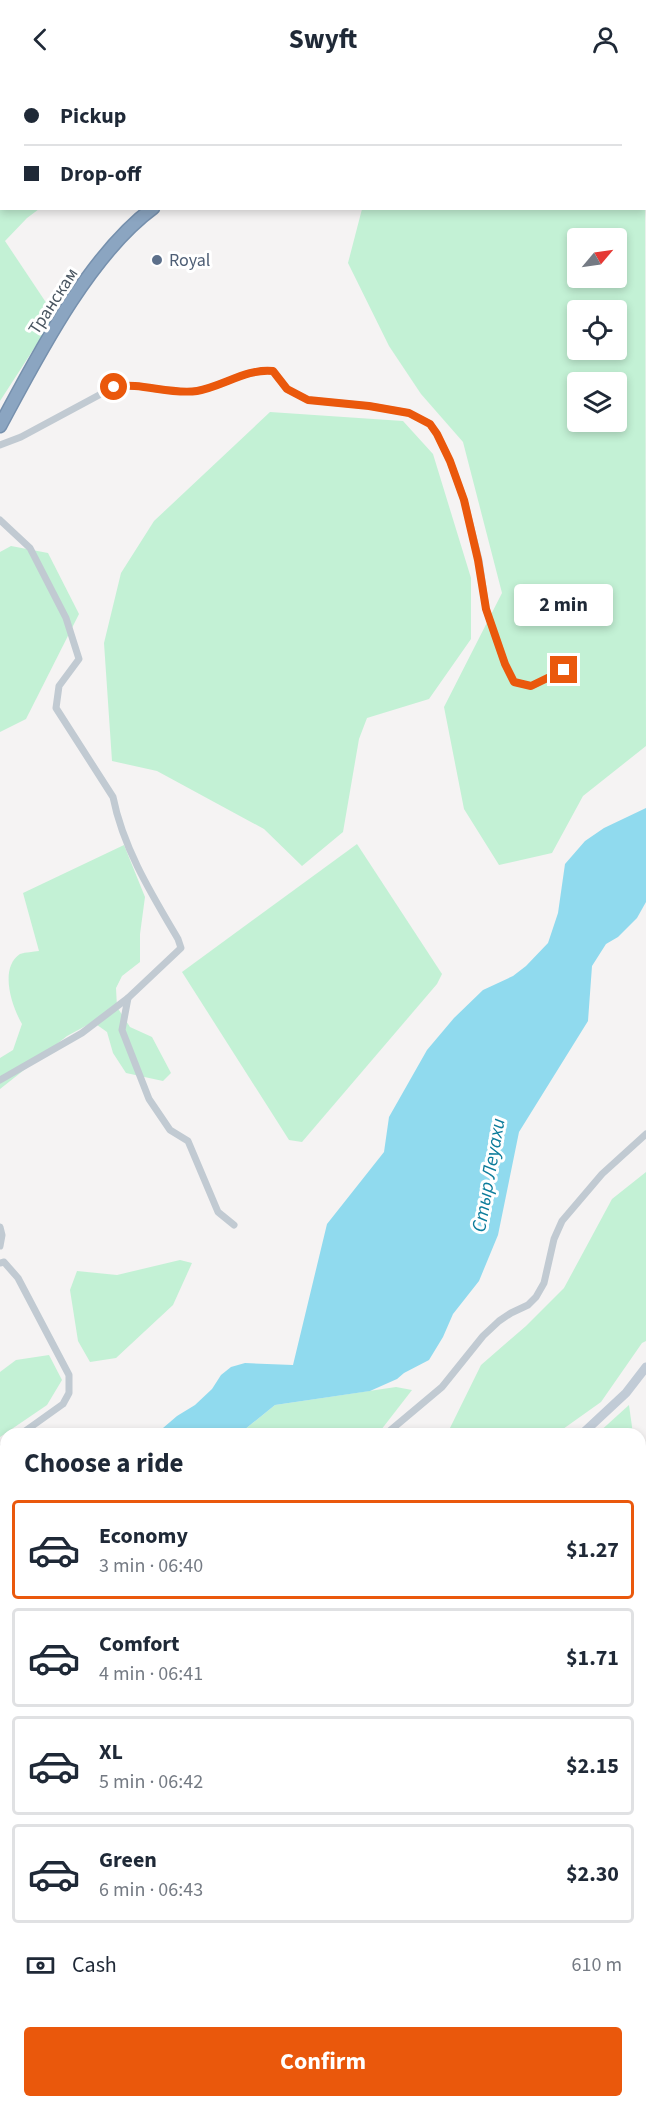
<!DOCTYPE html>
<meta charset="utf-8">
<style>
body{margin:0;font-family:"Source Sans 3",sans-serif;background:#f2f2f3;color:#1f2937;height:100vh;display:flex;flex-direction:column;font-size:22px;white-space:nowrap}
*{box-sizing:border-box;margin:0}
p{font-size:20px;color:#747a83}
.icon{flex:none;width:33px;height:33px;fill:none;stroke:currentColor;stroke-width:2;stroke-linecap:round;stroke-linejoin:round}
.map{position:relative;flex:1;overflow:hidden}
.panel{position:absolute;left:0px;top:1350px;width:646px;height:680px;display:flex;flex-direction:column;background:#fff;border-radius:18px 18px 0 0;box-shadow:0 3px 9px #0003}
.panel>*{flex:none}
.top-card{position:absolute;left:0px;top:0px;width:646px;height:132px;box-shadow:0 3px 9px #0003;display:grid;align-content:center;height:132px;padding:0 24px;background:#fff}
.needle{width:39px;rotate:61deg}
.controls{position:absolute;left:567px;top:150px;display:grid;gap:12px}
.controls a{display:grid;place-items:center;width:60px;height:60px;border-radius:6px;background:#fff;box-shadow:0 3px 9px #0003;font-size:30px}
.end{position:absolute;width:27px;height:27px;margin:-14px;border:8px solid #ea580c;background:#fff;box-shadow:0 0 0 3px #fff}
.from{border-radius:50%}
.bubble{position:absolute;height:42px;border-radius:6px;background:#fff;box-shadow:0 3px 9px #0003;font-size:20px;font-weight:700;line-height:42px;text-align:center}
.top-card b{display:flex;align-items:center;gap:21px;height:57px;font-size:22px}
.top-card b+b{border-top:2px solid #e0e1e3}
.top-card i{width:15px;height:15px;background:#1f2937}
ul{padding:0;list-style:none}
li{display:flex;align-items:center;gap:18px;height:99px;margin:0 12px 9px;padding:0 12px;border:3px solid #e0e1e3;border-radius:6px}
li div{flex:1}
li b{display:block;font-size:22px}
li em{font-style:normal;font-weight:700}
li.active{border-color:#ea580c}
li>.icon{width:54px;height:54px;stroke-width:1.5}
h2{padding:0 24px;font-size:27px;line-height:72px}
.pay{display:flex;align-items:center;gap:15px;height:66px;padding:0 24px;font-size:22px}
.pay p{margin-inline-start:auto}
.cta{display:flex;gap:12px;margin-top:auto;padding:12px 24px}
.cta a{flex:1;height:69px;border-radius:6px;background:#ea580c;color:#fff;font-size:24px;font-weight:700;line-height:69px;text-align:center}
header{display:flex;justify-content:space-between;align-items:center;height:78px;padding:0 24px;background:#fff;font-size:27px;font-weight:700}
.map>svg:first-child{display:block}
</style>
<header><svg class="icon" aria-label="back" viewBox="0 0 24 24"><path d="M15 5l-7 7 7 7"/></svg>Swyft<svg class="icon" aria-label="person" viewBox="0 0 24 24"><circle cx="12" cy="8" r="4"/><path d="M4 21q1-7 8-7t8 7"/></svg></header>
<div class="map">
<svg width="646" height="2029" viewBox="0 0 646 2029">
<rect width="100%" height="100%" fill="#f5f3f3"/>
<g fill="#c3f1d5" fill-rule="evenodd">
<path d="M645,8l1,660 -63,50 -31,57 -53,12 -35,-56 -20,-102 58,-114 -39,-151 -42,-48 -32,-48 -41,-83 14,-54 283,-1zM578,160h38v40h-38zM578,232h38v40h-38zM578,304h38v40h-38z"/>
<path d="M0,13l2,117 37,1 -12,9 -22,23 50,75 -55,85z"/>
<path d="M270,334l133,9 30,33 38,124v61l-42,60 -62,19 -8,21 -16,93 -41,34 -38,-37 -107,-58 -45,-10 -8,-118 17,-70 33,-52z"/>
<path d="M11,468l37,7 31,61 -53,105 -26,13v-180z"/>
<path d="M357,766l85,130 -5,10 -135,158 -13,-2 -107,-168z"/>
<path d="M124,767l21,52 -5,37v28l-18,14 -6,12 1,19 13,20 22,10 19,36 -8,8 -37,-8 -13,-20 -6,-21 -14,-10 -26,14 -67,53v-31l13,-8 9,-26c-12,-21 -22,-57 -2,-70 6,-2 13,-2 19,-3l-16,-58z"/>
<path d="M646,1094v169l-4,2 -41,59 -45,32h-100l-7,-4 32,-65 45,-39 38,-38 48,-89z"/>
<path d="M180,1182l12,3 -19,42 -57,53 -26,4 -12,-21 -8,-51 7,-19 40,4z"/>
<path d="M49,1277l13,25 -15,25 -47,32v-65l16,-12z"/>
<path d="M396,1309l16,3 -31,40 -11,4h-131l36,-29z"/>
<path d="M629,1327l4,29h-36z"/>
<path d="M641,1394l5,8v627h-64l6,-5h52z"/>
<path d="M6,1556v164h-6v-159z"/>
</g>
<g fill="#90daee">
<path d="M646,730v94l-9,16 -19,19 -12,7 -14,22 -4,55 -69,111 -21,103 -19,46 -26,33 -10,23 -14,23 -25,13 -7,6 -27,12 -95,14 -36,29h-83l21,-18 18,-11 17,-16 9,-14 10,-8 14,-4 48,2 34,-141 57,-72 5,-35 38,-67 27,-32 29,-28 30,-14 13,-10 22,-23 10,-30 7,-49 20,-23 19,-13z"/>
<path d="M6,1459v93l-6,5v-95z"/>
</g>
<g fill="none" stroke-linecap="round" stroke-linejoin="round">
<defs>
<g id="highway">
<path d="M345,2l1,-2"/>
<path d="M0,348c37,-69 89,-171 153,-218"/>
</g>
</defs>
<use href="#highway" stroke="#7690ad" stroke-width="15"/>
<g stroke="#c1cad2" stroke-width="7">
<path d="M148,0l1,2"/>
<path d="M0,367l21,-8 93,-50c27,-5 55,8 83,4 25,-4 50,-23 76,-20l14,18 21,11 62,6 39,7 21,11 7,10 13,27 14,39 15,60 7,49 19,55 9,18 17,4 33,-16"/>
<path d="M0,442l30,28 36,70 13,41 -20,27 -3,22 57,89c10,51 39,98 65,142l3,9 -53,50 -6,32 27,69 21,31 18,11 30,71 16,13"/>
<path d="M0,1002l82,-47 46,-35"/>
<path d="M0,1149l2,8 -2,11"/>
<path d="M0,1185l4,-1 14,16 51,97v18l-6,11 -42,30"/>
<path d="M386,1356l56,-47 41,-51 16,-15 12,-8 17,-8 8,-8 8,-14 10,-44 8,-18 40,-47 44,-40"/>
<path d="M0,1371l6,-4"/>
<path d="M0,1762l6,-7"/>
</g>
<g stroke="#c1cbd6" stroke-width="9">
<path d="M582,1356l44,-41 20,-26"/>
<path d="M209,2029l2,-5"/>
</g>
<use href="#highway" stroke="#8ba5c1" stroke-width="12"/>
</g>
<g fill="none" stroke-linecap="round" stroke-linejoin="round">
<path stroke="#ea580c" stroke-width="8" d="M114,309c27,-5 55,8 83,4 25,-4 50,-23 76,-20l14,18 21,11 61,6 40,7 21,11 7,10 13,27 14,39 14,60 8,49 19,55 9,18 17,4 33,-16"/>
</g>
<circle fill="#5c6f8a" stroke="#fff" stroke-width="2" cx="157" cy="182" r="6"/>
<g text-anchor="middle" stroke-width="6" stroke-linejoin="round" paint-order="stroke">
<g font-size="18" fill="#4e5e75" stroke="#fff" text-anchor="start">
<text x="169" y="188">Royal</text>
</g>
<g font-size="18" fill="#4a5661" stroke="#fff">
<text transform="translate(53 223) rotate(-57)" y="6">Транскам</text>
</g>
<g font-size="20" font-style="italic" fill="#0c7c9b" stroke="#fff">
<text transform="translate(488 1097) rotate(-80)" y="7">Стыр Леуахи</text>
</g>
</g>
</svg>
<div class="controls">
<a><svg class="needle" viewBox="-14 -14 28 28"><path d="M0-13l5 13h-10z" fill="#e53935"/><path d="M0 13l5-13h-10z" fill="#747a83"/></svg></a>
<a><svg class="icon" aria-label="locate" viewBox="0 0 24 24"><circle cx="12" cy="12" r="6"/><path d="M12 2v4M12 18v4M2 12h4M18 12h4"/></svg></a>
<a><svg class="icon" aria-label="layers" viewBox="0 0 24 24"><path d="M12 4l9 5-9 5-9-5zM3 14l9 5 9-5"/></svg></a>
</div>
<i class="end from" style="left:114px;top:309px"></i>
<i class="end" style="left:564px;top:592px"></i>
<div class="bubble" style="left:514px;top:506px;width:99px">2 min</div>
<div class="top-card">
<b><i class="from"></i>Pickup</b>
<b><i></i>Drop-off</b>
</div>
<section class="panel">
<h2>Choose a ride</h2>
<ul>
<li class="active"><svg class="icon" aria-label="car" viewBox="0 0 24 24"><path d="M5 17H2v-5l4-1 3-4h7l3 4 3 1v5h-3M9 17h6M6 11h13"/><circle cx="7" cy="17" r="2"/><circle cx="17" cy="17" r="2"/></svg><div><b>Economy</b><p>3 min · 06:40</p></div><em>$1.27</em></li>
<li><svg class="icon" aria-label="car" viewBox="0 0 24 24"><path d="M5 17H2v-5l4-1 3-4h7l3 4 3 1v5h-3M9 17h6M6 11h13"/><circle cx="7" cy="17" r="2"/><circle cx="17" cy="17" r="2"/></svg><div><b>Comfort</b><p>4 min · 06:41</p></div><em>$1.71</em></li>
<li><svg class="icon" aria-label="car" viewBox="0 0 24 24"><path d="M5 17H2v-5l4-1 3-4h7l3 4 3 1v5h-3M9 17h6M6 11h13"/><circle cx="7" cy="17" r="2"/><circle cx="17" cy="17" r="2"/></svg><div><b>XL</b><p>5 min · 06:42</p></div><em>$2.15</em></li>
<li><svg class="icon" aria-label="car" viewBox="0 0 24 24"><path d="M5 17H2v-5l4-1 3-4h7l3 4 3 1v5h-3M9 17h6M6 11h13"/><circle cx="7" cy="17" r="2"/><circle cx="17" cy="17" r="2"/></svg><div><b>Green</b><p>6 min · 06:43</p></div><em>$2.30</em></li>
</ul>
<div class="pay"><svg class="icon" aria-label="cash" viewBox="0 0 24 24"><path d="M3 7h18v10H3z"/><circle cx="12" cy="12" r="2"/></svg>Cash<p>610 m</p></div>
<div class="cta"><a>Confirm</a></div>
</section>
</div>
